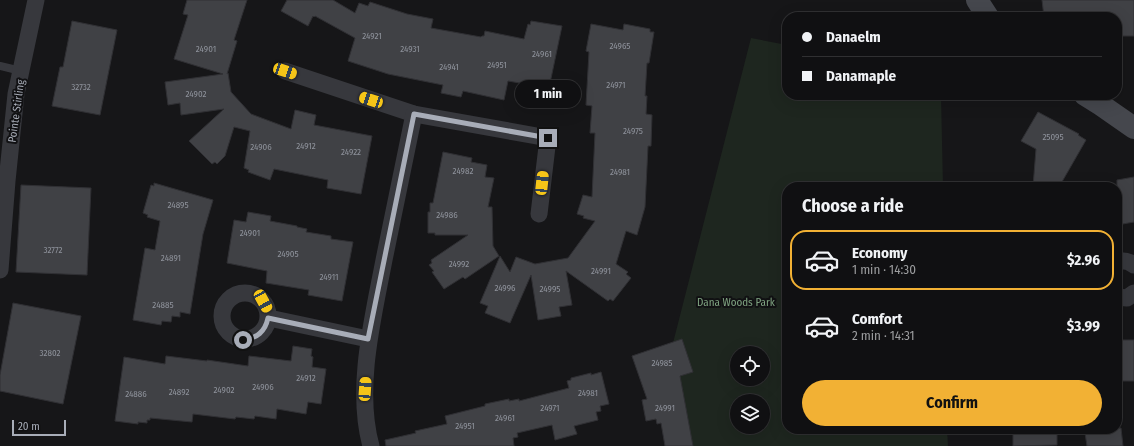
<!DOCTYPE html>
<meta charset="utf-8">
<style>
body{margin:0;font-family:"Fira Sans Condensed",sans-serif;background:#1e1e20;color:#f1f3f6;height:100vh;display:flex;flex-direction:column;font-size:15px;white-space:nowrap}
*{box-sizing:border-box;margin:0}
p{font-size:13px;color:#9c9d9f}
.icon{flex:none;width:22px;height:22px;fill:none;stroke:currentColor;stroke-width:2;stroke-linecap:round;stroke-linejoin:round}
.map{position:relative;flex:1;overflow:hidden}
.details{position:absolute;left:782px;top:182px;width:340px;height:252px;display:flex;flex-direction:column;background:#101012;border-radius:16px;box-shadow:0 4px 16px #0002,0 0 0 1px #303032}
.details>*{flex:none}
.banner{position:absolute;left:782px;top:12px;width:340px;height:88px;border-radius:16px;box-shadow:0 4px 16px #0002,0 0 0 1px #303032;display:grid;align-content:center;height:88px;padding:0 20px;background:#101012}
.tools{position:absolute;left:730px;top:346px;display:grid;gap:8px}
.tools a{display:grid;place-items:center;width:40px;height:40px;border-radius:50%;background:#101012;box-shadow:0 4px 16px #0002,0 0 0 1px #303032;font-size:20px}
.scale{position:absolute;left:12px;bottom:10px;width:54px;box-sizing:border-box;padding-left:4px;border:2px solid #a8adb8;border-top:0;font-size:11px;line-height:14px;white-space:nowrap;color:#a8adb8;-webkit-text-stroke:3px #111113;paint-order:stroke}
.end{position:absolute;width:18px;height:18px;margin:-9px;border:5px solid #a8adb8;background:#111;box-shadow:0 0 0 2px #111}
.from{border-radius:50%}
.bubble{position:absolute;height:28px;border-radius:14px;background:#101012;box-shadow:0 4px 16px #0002,0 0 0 1px #303032;font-size:13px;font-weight:700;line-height:28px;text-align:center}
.car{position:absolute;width:12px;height:24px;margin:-12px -6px;border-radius:5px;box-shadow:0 0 3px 1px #0007;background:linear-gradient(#f5c518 24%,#345 0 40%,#f5c518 0 76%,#345 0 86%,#f5c518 0)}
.banner b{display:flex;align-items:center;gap:14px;height:38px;font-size:15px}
.banner b+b{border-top:1px solid #303032}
.banner i{width:10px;height:10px;background:#f1f3f6}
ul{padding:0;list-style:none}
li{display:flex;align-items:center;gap:12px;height:60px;margin:0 8px 6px;padding:0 12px;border:2px solid transparent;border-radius:16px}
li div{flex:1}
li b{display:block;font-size:15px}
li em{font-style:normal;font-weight:700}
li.selected{border-color:#f2b134}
li>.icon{width:36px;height:36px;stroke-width:1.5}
h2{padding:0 20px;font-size:18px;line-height:48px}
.action{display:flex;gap:8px;margin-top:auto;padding:8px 20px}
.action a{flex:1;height:46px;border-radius:24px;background:#f2b134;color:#111;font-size:16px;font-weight:700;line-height:46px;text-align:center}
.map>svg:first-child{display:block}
</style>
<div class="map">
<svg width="1134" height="446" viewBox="0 0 1134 446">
<rect width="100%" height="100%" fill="#161618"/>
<path fill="#1e261f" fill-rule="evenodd" d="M751,38l36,7v50h154l2,92h-156v242h160l1,17h-279l4,-103zM737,353h26v26h-26zM737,401h26v26h-26z"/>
<g fill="#404145" stroke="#303034">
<path d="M187,0h60l-13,40 3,1 -10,33 1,-1 3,19 20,22 40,15 4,-19 21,5 -2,10 58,11 -11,58 -34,-6 1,-8 -54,-11 -4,11 -22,-8 1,-2 -5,-2 6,-37 -16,-4 -9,29 -8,8 -2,-2 -3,2 -23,-23 35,-32 -43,6 -1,-12 -12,2 -3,-23 58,-8 -49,-15 14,-44 -5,-1z"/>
<path d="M287,0h46l22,13 4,-10 9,3 2,-4 37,12 26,5 -2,9 50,9 1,-1h2l1,-5 39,8 4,-15 2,1 1,-4 31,5 -13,62 -41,-7 -4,19 -41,-9 -2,6 -20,-4 2,-8 -55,-11 -40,-13 7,-23 -40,-22 -1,1 -1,-1 -5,10 -27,-15z"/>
<path d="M1042,0h92v36h-17v-19h-73z"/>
<path d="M72,21l45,9 -17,85 -48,-9 8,-39h3z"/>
<path d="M591,24l32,6 1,-6 26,5v3h4l-5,31h-2l-2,33h2l-1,18 6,1 -1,31h-3l-3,61 -8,28 -11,-4 -10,33 12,8 -2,2 5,4 -18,23 -3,-2 -2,2 -42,-30 6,34 -13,2 2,9 -23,4 -7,-45 -21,48 -25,-10 3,-7 -8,-3 20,-47 10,16 6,-15 19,7 33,-6 27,-37 -12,-3 1,-2 -7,-2 6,-19 9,2 3,-64h-5l2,-27 -6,-1 3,-53 -3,-1z"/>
<path d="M1038,112l41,22 -1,1 8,5 -27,47h-26l3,-38 -15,-8z"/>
<path d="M443,152l29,6 -1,4 16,3 -2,12 9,1 -6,29h4l1,39 6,10 -34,23 -2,-2 -19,12 -12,-17 2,-1 -5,-6 3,-2 -1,-3 37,-25h-33v-2h-7v-21h2v-9h3z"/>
<path d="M1134,177v45l-17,3v-45z"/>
<path d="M154,183l59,17 -10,34 -13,80 -10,-2v5l-8,-1 -1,6 -9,-1 -1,4 -28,-5 12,-72 10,2 5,-29 -13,-4 1,-2 -5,-2 8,-28 3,1z"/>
<path d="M21,185l70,3 -4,87 -71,-3z"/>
<path d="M248,212l23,4 -1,5 27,5v1l10,2 -1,3 25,4v3l22,3 -11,59 -34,-6 1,-5 -43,-7 1,-12 -40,-8 7,-43 12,2z"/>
<path d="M13,303l68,13 -18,88 -63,-13v-16z"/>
<path d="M682,339l11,33 -13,4 13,70h-28l-4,-23 -4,1 -1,-5 -10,2 -4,-21 5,-1 -15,-43z"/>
<rect x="1117" y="340" width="17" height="41"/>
<path d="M293,346l19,3 -1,7 2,1 -1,10 14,2 -5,35 -13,-2 -2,12 -29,-5 -1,10 -21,-3 -1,3 -18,-2 -1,2 -42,-5 -1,8 -42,-4v2h-3v3l-9,-1v2l-23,-3 9,-64 41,7 1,-8 41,5v-1l41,6 1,-10 42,5z"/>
<path d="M601,372l8,32 -9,2 1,5 -5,1 2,8 -24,6 3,8 -22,6 -3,-15 -35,8 1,4 -5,1 1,8h-128l-1,-6 31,-7 -1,-2 32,-7 -2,-8 40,-10v-2l24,-5v2l10,-2v2l50,-13 -2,-7 4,-1v-2l20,-5v2z"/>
<path d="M1121,428l2,18h-36l-2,-13 12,-2 -1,-2z"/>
<path d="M1013,429h44v16l-44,1z"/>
</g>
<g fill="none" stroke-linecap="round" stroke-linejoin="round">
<path stroke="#37383d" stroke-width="8" d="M0,66l21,5"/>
<g stroke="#37383d" stroke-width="17">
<path d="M285,71l129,43 134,24 -9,76"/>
<path d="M1117,261c7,-1 12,0 17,4"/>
<path d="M0,270l7,-89 9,-87 20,-94"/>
<circle cx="245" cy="316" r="23"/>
<path d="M1117,297l10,1 7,-5"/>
<path d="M269,318l99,21"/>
<path d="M371,446c-16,-58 2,-128 13,-186 10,-49 20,-97 30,-146"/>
</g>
<g stroke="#45474d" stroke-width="22">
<path d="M977,0l11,17"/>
<path d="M1085,95l16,10 33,23"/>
</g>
</g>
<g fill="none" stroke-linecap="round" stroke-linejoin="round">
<path stroke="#a8adb8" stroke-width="5" d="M243,340c14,-2 22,-8 25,-22l100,21 46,-225 134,24"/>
</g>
<g text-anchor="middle" stroke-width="4" stroke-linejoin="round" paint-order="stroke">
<g font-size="9" fill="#8e929b">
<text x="372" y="39">24921</text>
<text x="620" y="49">24965</text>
<text x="206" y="52">24901</text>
<text x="410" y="52">24931</text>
<text x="542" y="57">24961</text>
<text x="497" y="68">24951</text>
<text x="449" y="70">24941</text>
<text x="616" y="88">24971</text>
<text x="81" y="90">32732</text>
<text x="196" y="97">24902</text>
<text x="633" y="134">24975</text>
<text x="1053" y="140">25095</text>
<text x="306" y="149">24912</text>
<text x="261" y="150">24906</text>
<text x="351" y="155">24922</text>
<text x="463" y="174">24982</text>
<text x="620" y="175">24981</text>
<text x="178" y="208">24895</text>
<text x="447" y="218">24986</text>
<text x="250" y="236">24901</text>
<text x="53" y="253">32772</text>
<text x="288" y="257">24905</text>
<text x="171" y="261">24891</text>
<text x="459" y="267">24992</text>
<text x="601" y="274">24991</text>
<text x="329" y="280">24911</text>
<text x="505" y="291">24996</text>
<text x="550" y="292">24995</text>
<text x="163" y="308">24885</text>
<text x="50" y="356">32802</text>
<text x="662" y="366">24985</text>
<text x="306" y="381">24912</text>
<text x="263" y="390">24906</text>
<text x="224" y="393">24902</text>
<text x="179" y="395">24892</text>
<text x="588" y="396">24981</text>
<text x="136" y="397">24886</text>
<text x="550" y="411">24971</text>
<text x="665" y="411">24991</text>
<text x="505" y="421">24961</text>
<text x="465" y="429">24951</text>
</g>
<g font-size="11" fill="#a8adb8" stroke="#111113">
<text transform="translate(16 111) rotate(-82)" y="4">Pointe Stirling</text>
</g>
<g font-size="11" fill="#7fa381" stroke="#111113">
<text x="736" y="306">Dana Woods Park</text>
</g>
</g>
</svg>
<div class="tools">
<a><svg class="icon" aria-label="locate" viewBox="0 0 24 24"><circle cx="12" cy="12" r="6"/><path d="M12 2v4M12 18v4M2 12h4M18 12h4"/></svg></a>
<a><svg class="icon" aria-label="layers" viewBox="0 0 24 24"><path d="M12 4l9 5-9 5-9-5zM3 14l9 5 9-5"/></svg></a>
</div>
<div class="scale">20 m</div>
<i class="end from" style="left:243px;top:340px"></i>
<i class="end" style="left:548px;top:138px"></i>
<div class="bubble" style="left:515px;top:80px;width:66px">1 min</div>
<i class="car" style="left:285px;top:71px;rotate:108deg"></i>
<i class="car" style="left:371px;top:100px;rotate:288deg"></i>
<i class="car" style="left:542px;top:183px;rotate:6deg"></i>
<i class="car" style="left:263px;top:301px;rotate:151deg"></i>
<i class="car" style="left:365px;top:389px;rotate:4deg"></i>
<div class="banner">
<b><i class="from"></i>Danaelm</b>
<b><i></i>Danamaple</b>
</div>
<section class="details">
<h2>Choose a ride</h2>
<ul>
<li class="selected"><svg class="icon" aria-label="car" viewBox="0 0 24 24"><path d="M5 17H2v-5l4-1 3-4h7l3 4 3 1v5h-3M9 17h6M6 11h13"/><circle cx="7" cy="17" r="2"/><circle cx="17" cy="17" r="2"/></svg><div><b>Economy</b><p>1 min · 14:30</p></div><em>$2.96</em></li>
<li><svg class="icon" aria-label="car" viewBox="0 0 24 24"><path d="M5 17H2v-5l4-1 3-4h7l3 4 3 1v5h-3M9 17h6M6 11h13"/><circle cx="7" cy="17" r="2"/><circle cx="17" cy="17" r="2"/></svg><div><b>Comfort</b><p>2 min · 14:31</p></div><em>$3.99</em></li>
</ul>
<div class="action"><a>Confirm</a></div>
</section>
</div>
